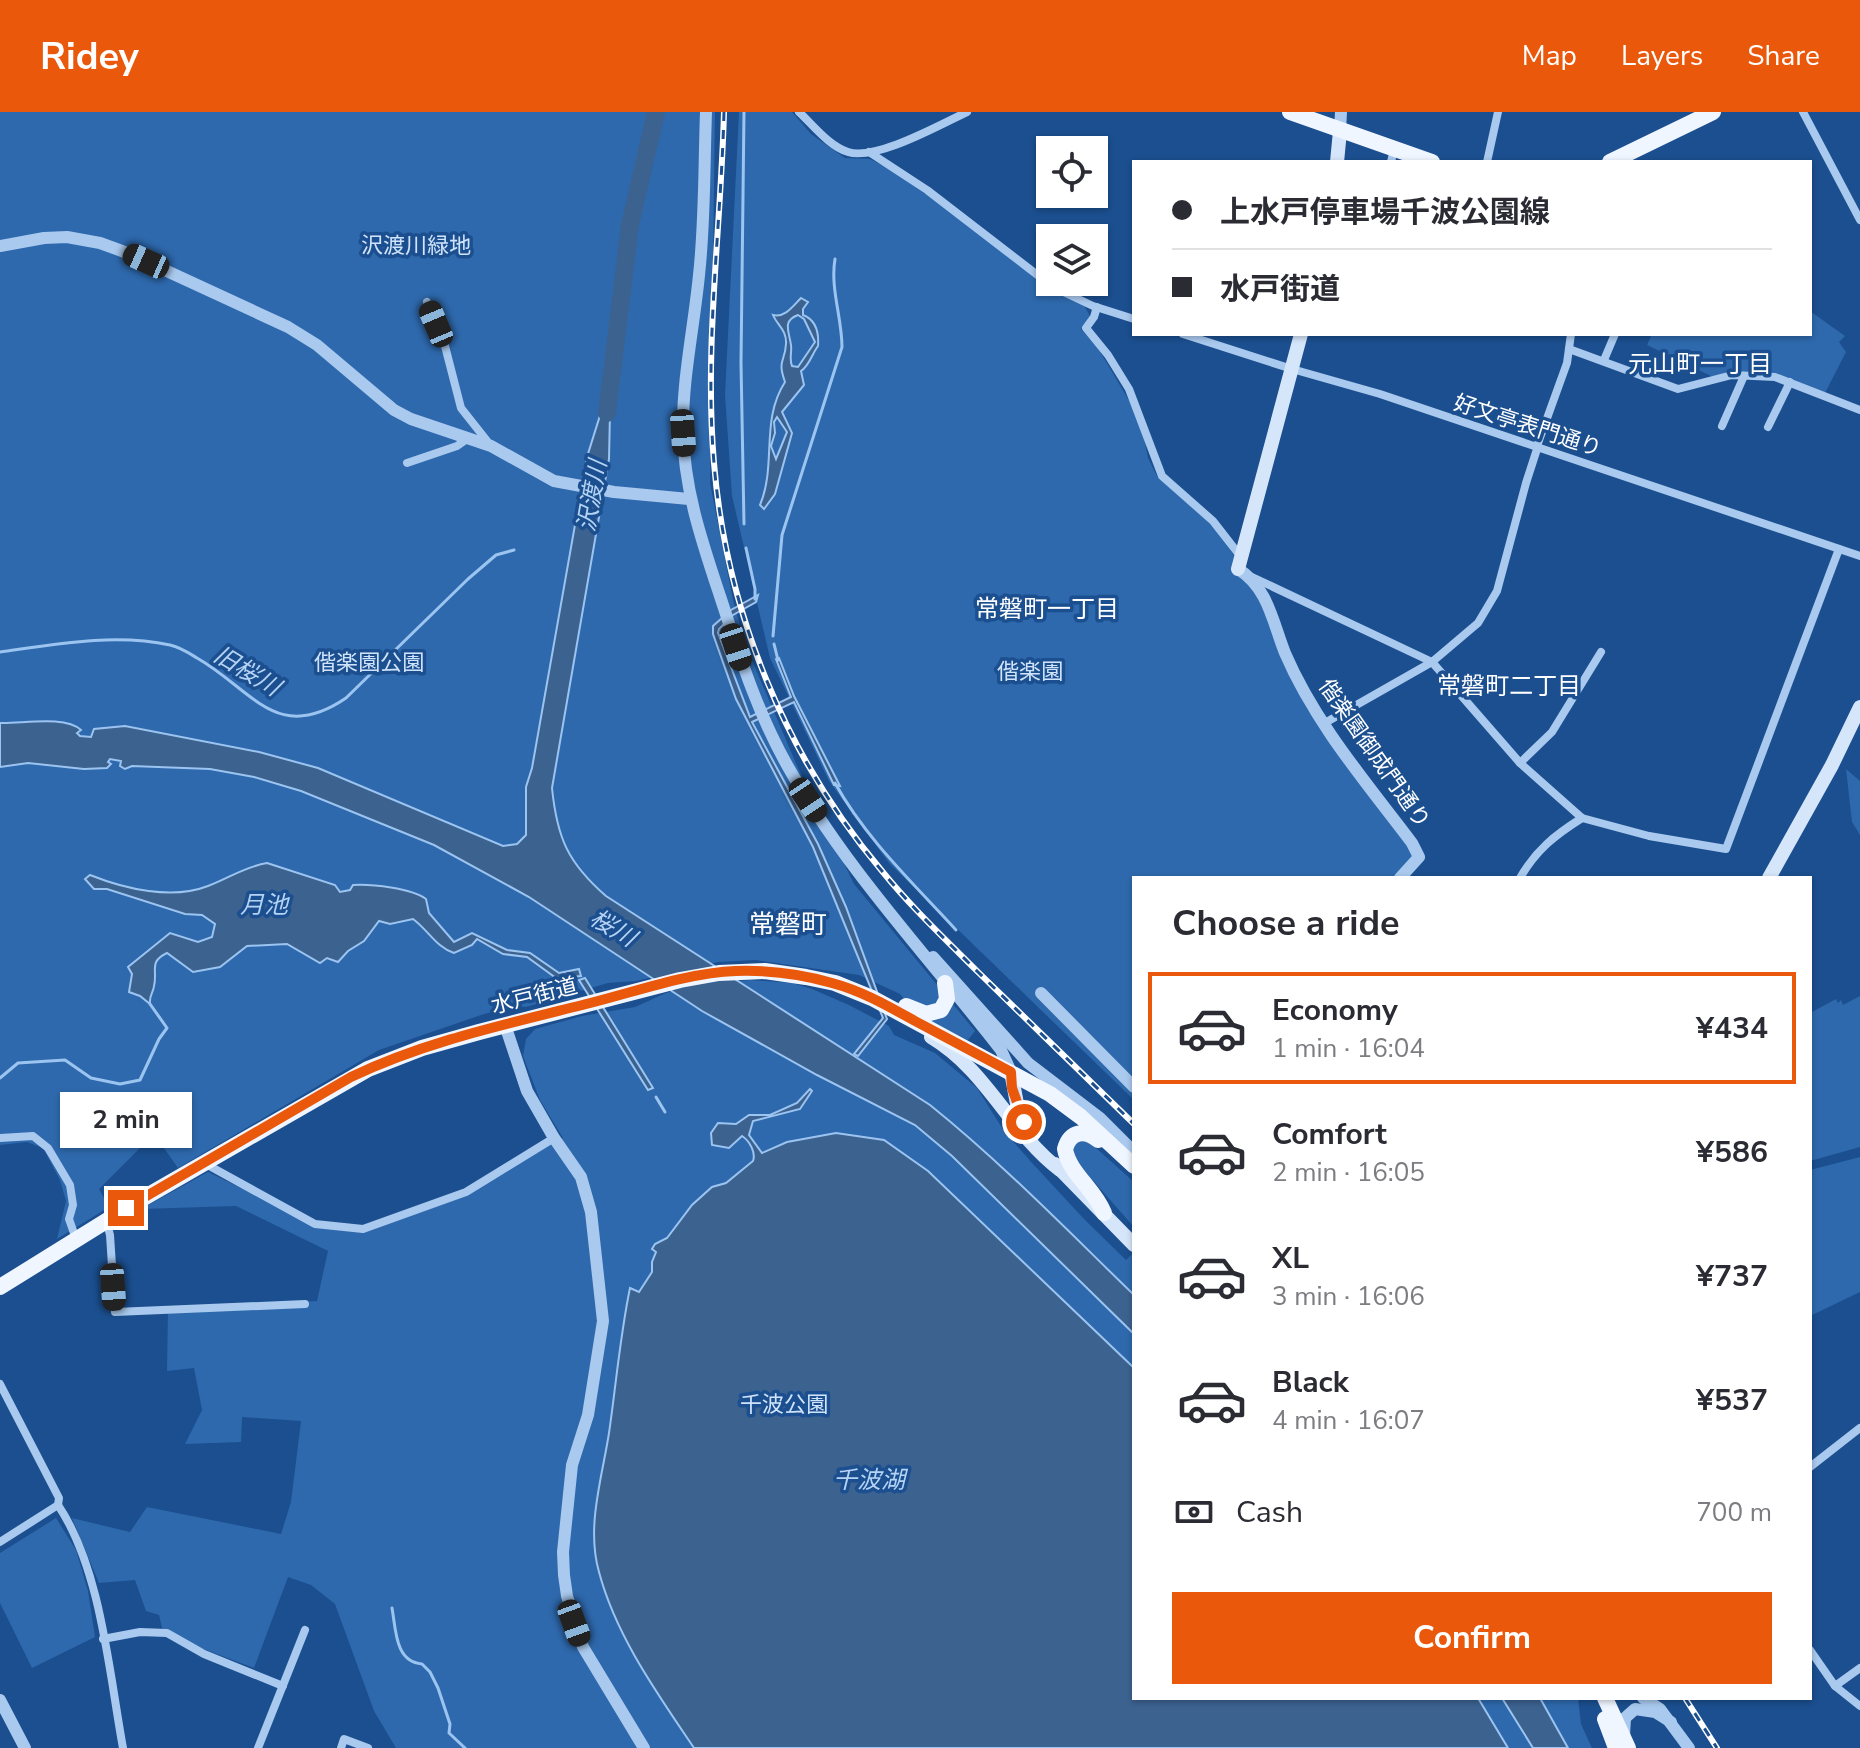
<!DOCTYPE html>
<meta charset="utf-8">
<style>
body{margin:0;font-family:"Nunito Sans","Noto Sans JP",sans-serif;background:#f7f7f7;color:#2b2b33;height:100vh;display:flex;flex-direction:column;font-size:30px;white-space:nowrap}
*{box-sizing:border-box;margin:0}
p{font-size:26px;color:#7c7c81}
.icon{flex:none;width:44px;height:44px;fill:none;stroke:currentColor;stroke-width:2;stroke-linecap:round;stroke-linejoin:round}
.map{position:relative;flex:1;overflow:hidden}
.sheet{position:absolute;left:1132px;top:764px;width:680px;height:824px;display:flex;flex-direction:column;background:#fff;border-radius:0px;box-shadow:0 2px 6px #0004}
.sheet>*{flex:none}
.guide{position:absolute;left:1132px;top:48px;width:680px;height:176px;border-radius:0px;box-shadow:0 2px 6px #0004;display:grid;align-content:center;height:176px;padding:0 40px;background:#fff}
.controls{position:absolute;left:1036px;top:24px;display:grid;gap:16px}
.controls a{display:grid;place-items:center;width:72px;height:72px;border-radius:0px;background:#fff;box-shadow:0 2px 6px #0004;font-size:40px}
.end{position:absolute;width:36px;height:36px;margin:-18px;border:10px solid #ea580c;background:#fff;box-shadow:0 0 0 4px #fff}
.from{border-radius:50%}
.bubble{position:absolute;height:56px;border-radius:0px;background:#fff;box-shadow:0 2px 6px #0004;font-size:26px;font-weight:700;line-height:56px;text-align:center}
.car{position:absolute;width:24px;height:48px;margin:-24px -12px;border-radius:10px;box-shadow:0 0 6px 2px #0007;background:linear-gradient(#222 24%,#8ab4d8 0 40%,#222 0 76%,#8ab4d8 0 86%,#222 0)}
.guide b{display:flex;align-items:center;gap:28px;height:76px;font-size:30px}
.guide b+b{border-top:2px solid #e1e1e2}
.guide i{width:20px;height:20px;background:#2b2b33}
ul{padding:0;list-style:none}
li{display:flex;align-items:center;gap:24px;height:112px;margin:0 16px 12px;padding:0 24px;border:4px solid transparent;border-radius:0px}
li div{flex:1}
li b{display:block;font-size:30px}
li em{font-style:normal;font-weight:700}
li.on{border-color:#ea580c}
li>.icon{width:72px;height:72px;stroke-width:1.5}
h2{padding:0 40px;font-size:36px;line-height:96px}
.pay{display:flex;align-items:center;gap:20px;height:88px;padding:0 40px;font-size:30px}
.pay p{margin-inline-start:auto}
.cta{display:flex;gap:16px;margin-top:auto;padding:16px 40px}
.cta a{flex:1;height:92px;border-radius:0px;background:#ea580c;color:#fff;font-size:32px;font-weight:700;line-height:92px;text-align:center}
header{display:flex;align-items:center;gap:48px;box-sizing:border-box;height:112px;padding:0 40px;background:#ea580c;color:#fff}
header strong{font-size:38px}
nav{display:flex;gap:44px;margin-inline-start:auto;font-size:28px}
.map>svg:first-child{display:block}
</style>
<header>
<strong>Ridey</strong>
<nav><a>Map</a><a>Layers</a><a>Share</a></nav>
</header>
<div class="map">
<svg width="1860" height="1636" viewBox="0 0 1860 1636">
<rect width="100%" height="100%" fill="#1b4f8f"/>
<g fill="#2e69ad">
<path d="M0,0h715l-5,371 23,117 12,44 53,124 56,116 121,147 -7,9 -52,-26 -16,-20 -41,-19 -104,-15 -37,2 -82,19 -28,2 -82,24 -10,-1 -32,8 -105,36 -201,118 -24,-34 -55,55 10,18 -52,32 9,-38 -6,-21 -17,-32 -16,-6 -27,3z"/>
<path d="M739,0h53l19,22 34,24 25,1 18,9 196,137 7,13 -10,11 17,19 36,61 8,19 6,30 9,18 54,48 24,33c-1,17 4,21 19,28l53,124 98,131 9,18 -18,20h-262v222l-245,-237 -60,-82 -59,-123 -38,-162 -7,-101z"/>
<path d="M1810,199l35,25 -6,6 7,10 -21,41 -49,-20 -63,4 -66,-32 5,-11h158z"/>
<path d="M1846,657l14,12v54l-8,-13z"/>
<path d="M750,868l42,3 20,6 37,16 40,21 5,9 41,18 42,35 27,43 29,33 52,56 41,40 8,-8v446h444l3,26 11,24h-1196l-22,-37 -39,-107 -24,-19 -23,-8 -34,91 -53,-20 -39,-20 -3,-13 -13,-4 -11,-31 -36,3 -27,-65 58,14 17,-25 134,27 10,-32 10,-81 -59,-4 -1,25 -56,2 17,-34 -8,-42 -27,3 1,-62 149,-8 11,-50 -92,-45 -95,3 67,-37 107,52 48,5 103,-37 84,-49 13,-5 -23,-38 -17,-44 3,-17 9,-10 47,-13 53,-9 31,-14 24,-7z"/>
<path d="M1860,884v151l-50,14v-148l26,-14 2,4 3,-3 2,5z"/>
<path d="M1087,1028l47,42v45l-60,-68 -1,-12 3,-5z"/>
<path d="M1860,1045v135l-50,24v-146z"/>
<path d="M56,1406l20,32 12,41 7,46 -63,31 -32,-65v-50z"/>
</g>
<g fill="#3c6290" stroke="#9cc4f0" stroke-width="2" fill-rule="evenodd">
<path d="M801,186l7,4 -5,7v6c13,5 16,18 15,31 -6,8 -9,20 -17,25l3,14 -22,27 10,21 -17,61 -11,15 -4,-4c17,-41 0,-84 25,-123 -8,-22 0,-20 1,-38 1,-14 -9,-19 -13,-29 12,3 20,-9 28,-17zM798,203l6,4 11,23 -17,25 -6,-1c-3,-8 0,-12 -1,-21 -2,-14 -9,-24 7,-30zM777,305l10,15 -11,27 -5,-13 4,-13 -1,-11z"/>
<path d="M608,278h5l-3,22 -1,47 -57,329c5,50 16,75 54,108l324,209c72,58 137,125 204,190v39l-182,-178 -37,-31 -98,-50 -115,-64 -173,-114 -95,-52 -133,-54 -47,-14 -44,-8 -78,-3 -7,3 -5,-3 1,-5 -11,-2 -2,3 3,2 -4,4 -23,1 -56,-6 -28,4v-44c21,1 65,-8 81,7l-4,3 3,3 11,1 3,-8 31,-3 134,26 59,16 185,78 14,-2 9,-9v-48l6,-19 55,-311z"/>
<path d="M758,483l-2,7 -23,13 -14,14 -1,4 32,84 41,-20 -15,-38 3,-1 15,38 46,90 -6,-1 -40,-83 -42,20 66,122 28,63 41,112 -29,37 -4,-2 29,-36 -70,-171 -77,-148 -23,-65v-8l18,-16z"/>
<path d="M267,751l68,22 5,7 10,-2 3,-5c19,-1 58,3 73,14l3,14 25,29 18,-9 35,17 23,3 29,20 20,-4 2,7 -25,2 -29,-21 -24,-3 -26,-15 -5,6 -18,8c-18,-6 -25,-22 -41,-34l-23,5 -11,-3 -15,20 -16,10 -10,11 -11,-4 -7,5 -33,-19 -40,2 -27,21 -27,5 -26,-19c-19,9 -9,17 -13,33 -1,8 -5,9 -4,18l-10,-8 -11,-4 3,-18 -4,-7 42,-34 28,9 14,-5 3,-13 -13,-9 -17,-1 -78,-25h-13l-9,-10 5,-4c35,14 82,25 118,11 21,-8 36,-19 59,-23z"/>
<path d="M585,866l68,110 -5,2 -69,-110z"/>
<path d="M810,977l2,2 -12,18 -47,12 -4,14 13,18 25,-11 49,-9 48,7 44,31 206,197v330h344l30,50h-814c-37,-55 -78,-112 -95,-176 -13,-45 3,-94 10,-139 7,-48 11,-97 21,-145l9,4 13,-20v-10l4,-10 -4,-3 3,-5 12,-6 25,-33 20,-18 14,-4 27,-22c3,-8 -3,-20 -11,-25l-13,12 -17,-3 -1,-12 7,-10 18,1 13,-9h21l27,-12z"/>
<path d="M1502,1586h38l28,50h-35z"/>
</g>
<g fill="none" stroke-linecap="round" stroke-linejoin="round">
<g stroke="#9cc4f0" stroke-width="3">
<path d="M744,0l-3,251 3,161"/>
<path d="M746,436l9,41v10"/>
<path d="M773,524l9,-101 60,-188c0,-29 -12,-59 -7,-88"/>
<path d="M774,532l4,16"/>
<path d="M0,540c56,-8 115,-19 170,-7 10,2 19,8 27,13 56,32 80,87 149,40l122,-119 28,-24 18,-5"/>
<path d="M835,671c31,56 78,100 121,147"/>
<path d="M0,966l18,-15 47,-3 26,18 29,6 20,-4 19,-41 8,-11 -17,-24"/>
<path d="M656,985l9,15"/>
<path d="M392,1496c4,22 3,54 30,56l8,8 8,16 12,36 -1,9 16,15"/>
</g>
<path stroke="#3c6290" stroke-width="18" d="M607,301l23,-188 26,-113"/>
<g stroke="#a9c9ee" stroke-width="8">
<path d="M799,0c14,13 30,34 49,40 28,9 93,-28 119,-40"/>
<path d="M1803,0l57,108"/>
<path d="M869,40l58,38 126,97 40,19 41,13"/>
<path d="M1391,50l3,-13"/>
<path d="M1487,50l11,-50"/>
<path d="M427,190l18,44 16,62 30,38"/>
<path d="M1097,195l-3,10 -8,11 22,27 21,34 33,87 51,45 28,36"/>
<path d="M1183,222l109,35 88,25 480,162"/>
<path d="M1569,237l109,40 54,-14 43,2 85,33"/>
<path d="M1604,248l11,-26"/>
<path d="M1722,314l22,-50"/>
<path d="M1768,315l22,-45"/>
<path d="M1537,334l30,-83 4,-29"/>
<path d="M407,351l50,-17 10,-7"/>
<path d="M1252,465l180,85 88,101 62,55 67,18 77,13 113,-300"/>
<path d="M1323,612l109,-62 46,-39 19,-32 29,-108 12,-37"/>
<path d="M1520,651l32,-31 49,-80"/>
<path d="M1520,766c16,-28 35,-43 62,-60"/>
<path d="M0,1026l33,-2 15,12 22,37 3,20 -4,14 7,20"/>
<path d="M204,1051l111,61 48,5 103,-37 88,-54"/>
<path d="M106,1108l4,15 5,77 190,-8"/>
<path d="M0,1272l59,114 -1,7 -58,37"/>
<path d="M1810,1355l50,-39"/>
<path d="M58,1393c43,64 51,167 65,243"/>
<path d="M103,1527l37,-7 27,1 37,21 79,32"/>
<path d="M1810,1538l25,36 25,20"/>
<path d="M1835,1574l25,-18"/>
<path d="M258,1636l47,-118"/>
<path d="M341,1636l3,-9 24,9"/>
</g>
<g stroke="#a9c9ee" stroke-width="12">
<path d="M706,0c-2,54 -1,109 -7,163 -5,52 -17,105 -16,157 1,57 19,110 37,164 19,58 37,116 67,169 58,104 141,191 214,285l10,22"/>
<path d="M1340,19l1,-19"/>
<path d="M0,134l44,-8 23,-1 33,6 30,11 158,73 29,18 77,65 17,9 80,27 63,35 60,11 75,7"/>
<path d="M1238,457c30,18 35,54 47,84 30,70 81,129 127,190l7,14 -19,21"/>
<path d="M933,845l95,106 72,55 34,34"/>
<path d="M1041,881l93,94"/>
<path d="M505,913l22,66 27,47 27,39 10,35 12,109 -15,94 -16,50 -9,87 1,23 3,21 16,51 61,101"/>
<path d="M1643,1586l17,11 29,39"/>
<path d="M0,1588l25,48"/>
<path d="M1624,1624l1,-18 10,-9 20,3 16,10"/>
</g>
<g stroke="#d6e6fa" stroke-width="14">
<path d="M1337,50l3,-31"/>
<path d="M1238,457l63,-235"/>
<path d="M1769,766l63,-113 28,-58"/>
<path d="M931,925c57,34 78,94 129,133"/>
<path d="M1011,960l7,37 15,26"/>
<path d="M1055,1052l79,81"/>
</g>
<g stroke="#f0f6ff" stroke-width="16">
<path d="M1290,0l142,50"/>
<path d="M1610,50l103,-50"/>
<path d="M906,894l20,8 15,-4 6,-11 -2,-16"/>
<path d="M1098,1028c-13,-11 -28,-9 -33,9 4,24 29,39 39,64"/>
<path d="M0,1175l140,-87 228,-131 54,-21 57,-16 201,-52 39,-7 46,-2 41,6 29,6 37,15 178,96 31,23 53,49"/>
<path d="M1605,1586l23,50"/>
<path d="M1605,1607l11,29"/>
</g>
<defs>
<g id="rail">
<path d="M724,0c-3,116 -20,235 -10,351 12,149 72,294 168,408 29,36 63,68 96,101 52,51 104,101 156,152"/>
<path d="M1685,1586l32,50"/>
</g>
</defs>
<use href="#rail" stroke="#fff" stroke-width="6"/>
<use href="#rail" stroke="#1b4f8f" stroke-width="3" stroke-dasharray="9" stroke-linecap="butt"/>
</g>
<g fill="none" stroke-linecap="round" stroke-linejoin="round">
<path stroke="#ea580c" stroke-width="10" d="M126,1096l225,-131c77,-37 161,-54 243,-75 47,-12 94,-29 142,-31 32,-1 65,3 96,12 30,8 56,23 83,38 32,17 64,34 96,51l1,16 12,34"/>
</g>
<g text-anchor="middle" stroke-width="7" stroke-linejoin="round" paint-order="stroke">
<g font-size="22" fill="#cfe3fa" stroke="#1b4f8f">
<text x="416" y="141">沢渡川緑地</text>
<text x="369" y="558">偕楽園公園</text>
<text x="1030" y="567">偕楽園</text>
<text x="784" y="1300">千波公園</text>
</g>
<g font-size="22" fill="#fff" stroke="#1b4f8f">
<text transform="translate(1528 313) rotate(18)" y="8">好文亭表門通り</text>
<text transform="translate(1375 641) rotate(55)" y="8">偕楽園御成門通り</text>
<text transform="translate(534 883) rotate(-14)" y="8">水戸街道</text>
</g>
<g font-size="24" fill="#fff" stroke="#1b4f8f">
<text x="1700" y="260">元山町一丁目</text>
<text x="1047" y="505">常磐町一丁目</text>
<text x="1509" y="582">常磐町二丁目</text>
</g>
<g font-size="24" font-style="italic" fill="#b5d3f5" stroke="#1b4f8f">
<text transform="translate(592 384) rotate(-80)" y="8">沢渡川</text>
<text transform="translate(247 559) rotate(31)" y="8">旧桜川</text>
<text x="264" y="801">月池</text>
<text transform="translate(613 816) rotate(31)" y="8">桜川</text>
<text x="869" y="1376">千波湖</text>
</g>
<g font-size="26" fill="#fff" stroke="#1b4f8f">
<text x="788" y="821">常磐町</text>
</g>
</g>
</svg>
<div class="controls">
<a><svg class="icon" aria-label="locate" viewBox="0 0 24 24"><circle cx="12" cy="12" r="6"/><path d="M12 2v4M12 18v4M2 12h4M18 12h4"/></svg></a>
<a><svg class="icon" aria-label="layers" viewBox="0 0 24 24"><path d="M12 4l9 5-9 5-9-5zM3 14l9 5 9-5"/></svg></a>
</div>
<i class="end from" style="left:1024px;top:1010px"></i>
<i class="end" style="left:126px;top:1096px"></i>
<div class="bubble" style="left:60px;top:980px;width:132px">2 min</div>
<i class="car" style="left:146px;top:149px;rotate:294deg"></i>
<i class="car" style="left:436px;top:212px;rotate:337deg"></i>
<i class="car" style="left:683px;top:321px;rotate:176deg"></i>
<i class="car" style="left:736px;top:535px;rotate:162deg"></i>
<i class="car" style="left:808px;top:688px;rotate:146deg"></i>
<i class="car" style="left:113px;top:1175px;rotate:176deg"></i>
<i class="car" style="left:574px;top:1511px;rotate:160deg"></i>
<div class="guide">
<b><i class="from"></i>上水戸停車場千波公園線</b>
<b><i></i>水戸街道</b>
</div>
<section class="sheet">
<h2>Choose a ride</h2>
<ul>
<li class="on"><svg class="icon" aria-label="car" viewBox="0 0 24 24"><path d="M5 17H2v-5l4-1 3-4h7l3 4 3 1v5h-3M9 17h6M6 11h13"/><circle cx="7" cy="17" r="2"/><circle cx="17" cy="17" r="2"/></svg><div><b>Economy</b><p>1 min · 16:04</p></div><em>¥434</em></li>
<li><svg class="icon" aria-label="car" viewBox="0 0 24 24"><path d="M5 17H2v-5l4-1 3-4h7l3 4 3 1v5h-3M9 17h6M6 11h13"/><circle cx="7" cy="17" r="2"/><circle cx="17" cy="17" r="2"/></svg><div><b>Comfort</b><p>2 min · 16:05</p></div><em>¥586</em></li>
<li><svg class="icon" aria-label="car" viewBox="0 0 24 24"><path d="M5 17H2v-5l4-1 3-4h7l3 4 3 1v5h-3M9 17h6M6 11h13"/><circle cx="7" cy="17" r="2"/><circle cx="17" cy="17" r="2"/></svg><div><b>XL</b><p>3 min · 16:06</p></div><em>¥737</em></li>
<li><svg class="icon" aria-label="car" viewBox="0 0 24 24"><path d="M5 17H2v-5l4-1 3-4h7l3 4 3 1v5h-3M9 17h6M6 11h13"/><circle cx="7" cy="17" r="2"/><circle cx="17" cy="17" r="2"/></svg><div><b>Black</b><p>4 min · 16:07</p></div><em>¥537</em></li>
</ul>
<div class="pay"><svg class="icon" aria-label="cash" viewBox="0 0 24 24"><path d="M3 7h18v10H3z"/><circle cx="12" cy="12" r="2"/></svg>Cash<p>700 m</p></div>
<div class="cta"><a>Confirm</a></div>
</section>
</div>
